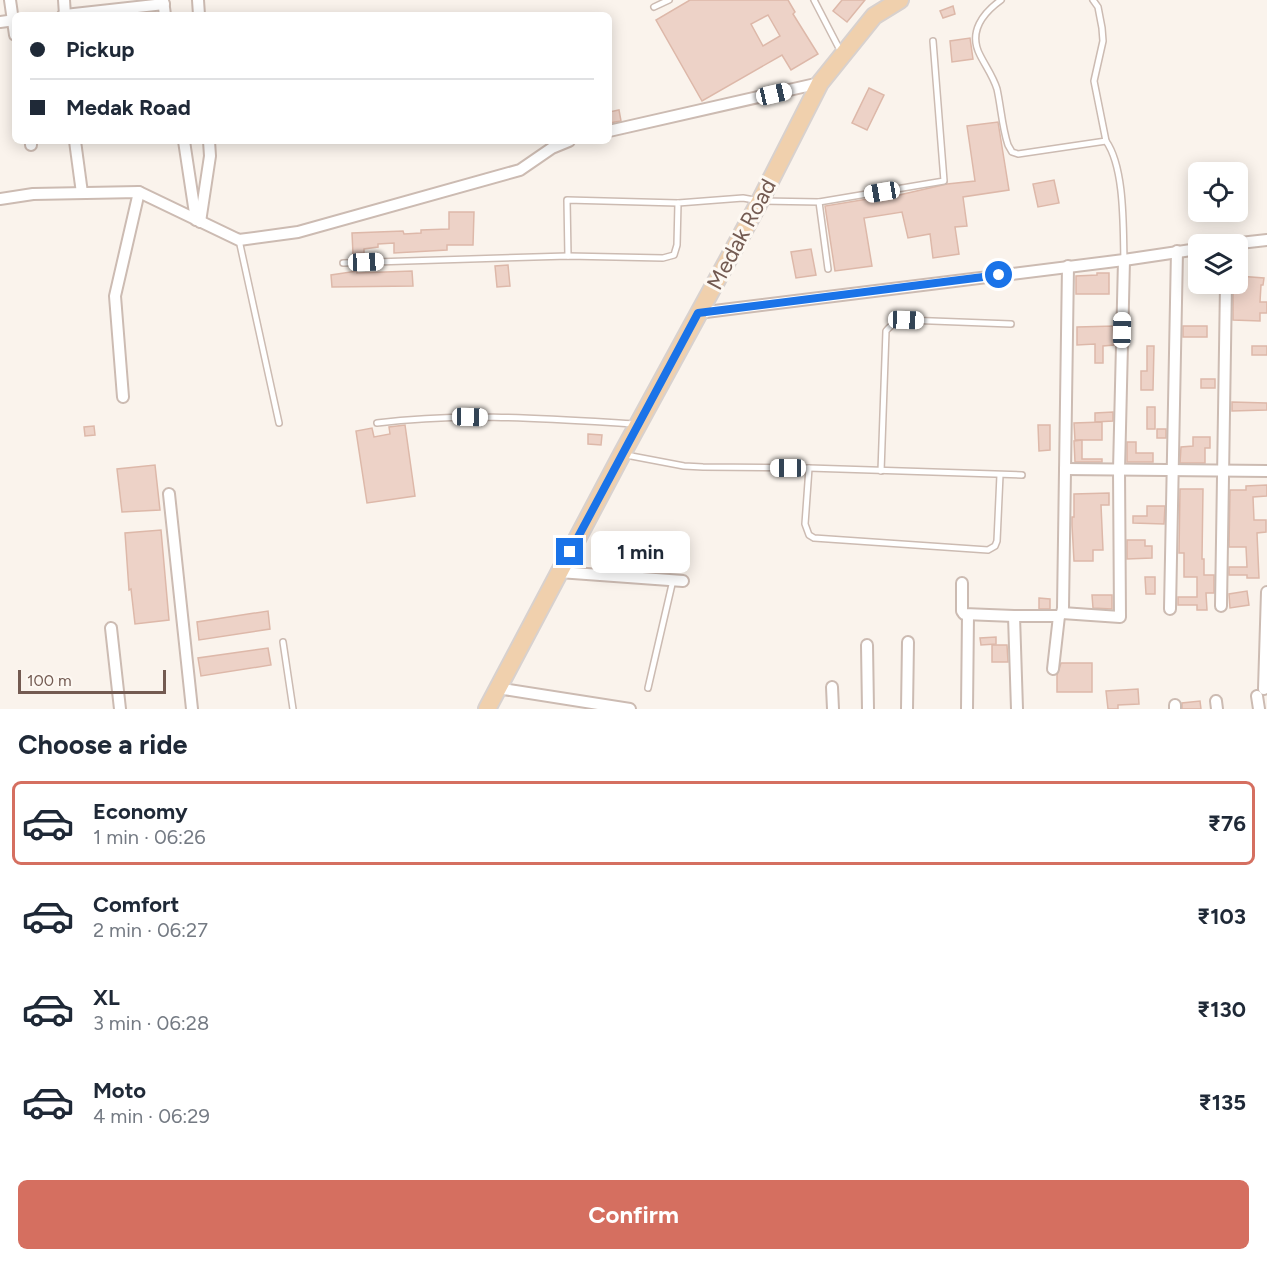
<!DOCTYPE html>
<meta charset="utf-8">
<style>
body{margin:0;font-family:Figtree,sans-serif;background:#f6f6f7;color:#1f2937;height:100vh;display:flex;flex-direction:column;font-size:22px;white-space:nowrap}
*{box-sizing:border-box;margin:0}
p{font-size:20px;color:#747a83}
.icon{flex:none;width:33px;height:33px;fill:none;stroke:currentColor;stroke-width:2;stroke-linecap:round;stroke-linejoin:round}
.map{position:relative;height:709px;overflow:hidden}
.drawer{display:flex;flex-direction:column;background:#fff;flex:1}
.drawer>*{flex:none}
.hud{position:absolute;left:12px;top:12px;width:600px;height:132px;border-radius:9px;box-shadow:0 3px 15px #0003;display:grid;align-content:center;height:132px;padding:0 18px;background:#fff}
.buttons{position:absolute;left:1188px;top:162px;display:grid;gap:12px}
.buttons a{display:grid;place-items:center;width:60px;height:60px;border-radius:9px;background:#fff;box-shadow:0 3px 15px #0003;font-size:30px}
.scale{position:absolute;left:18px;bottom:15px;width:148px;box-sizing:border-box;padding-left:6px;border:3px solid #735a51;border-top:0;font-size:16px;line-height:21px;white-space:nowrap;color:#735a51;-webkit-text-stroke:4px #fdf8f2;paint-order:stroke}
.end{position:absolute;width:27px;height:27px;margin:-14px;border:8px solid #1a73e8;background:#fff;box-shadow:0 0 0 3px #fff}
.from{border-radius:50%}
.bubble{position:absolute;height:42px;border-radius:9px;background:#fff;box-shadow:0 3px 15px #0003;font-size:20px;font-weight:700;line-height:42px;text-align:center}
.car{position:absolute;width:18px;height:36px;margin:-18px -9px;border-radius:8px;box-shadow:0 0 4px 2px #0007;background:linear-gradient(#fff 24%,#345 0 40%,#fff 0 76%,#345 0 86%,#fff 0)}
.hud b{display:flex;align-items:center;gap:21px;height:57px;font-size:22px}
.hud b+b{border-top:2px solid #e0e1e3}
.hud i{width:15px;height:15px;background:#1f2937}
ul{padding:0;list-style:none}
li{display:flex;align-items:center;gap:18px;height:84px;margin:0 12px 9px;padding:0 6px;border:3px solid transparent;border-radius:9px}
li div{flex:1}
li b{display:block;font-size:22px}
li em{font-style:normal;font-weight:700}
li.on{border-color:#d56f60}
li>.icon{width:54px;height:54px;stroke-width:1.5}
h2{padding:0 18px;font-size:27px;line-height:72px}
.primary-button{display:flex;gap:12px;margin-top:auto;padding:12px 18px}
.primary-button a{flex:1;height:69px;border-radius:9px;background:#d56f60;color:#fff;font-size:24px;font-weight:700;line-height:69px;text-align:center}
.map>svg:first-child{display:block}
</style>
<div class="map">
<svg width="1267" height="709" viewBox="0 0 1267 709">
<rect width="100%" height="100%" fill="#faf3ec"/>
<g fill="#edd2c7" stroke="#ddb8a9" stroke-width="1.5" fill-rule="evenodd">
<path d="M690,0h98l7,12 -2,2 25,40 -27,16 -9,-15 -80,46 -46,-81zM768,15l12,21 -17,10 -12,-22z"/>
<path d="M842,0h23l-18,22 -14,-11z"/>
<path d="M953,6l2,8 -12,4 -3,-7z"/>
<path d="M970,38l3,21 -21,3 -2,-21z"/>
<path d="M869,88l15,7 -17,35 -15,-7z"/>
<path d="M619,110l2,11 -12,2v-11z"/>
<path d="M998,122l11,68 -46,7 4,29 -12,1 4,27 -26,4 -3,-24 -22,4 -6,-26 -38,6 8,48 -37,5 -10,-65 61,-10v2l61,-14 28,-3 -8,-55z"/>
<path d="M1054,180l5,23 -21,4 -5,-23z"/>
<path d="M449,212h25l-1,33h-26v5l-53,3v-10l-16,1v3l-14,2v4l-11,1 -1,-21 51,-2 1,3 17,-1v-3l28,-1z"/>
<path d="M811,249l5,26 -20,3 -5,-26z"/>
<path d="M508,265l2,21 -13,1 -2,-21z"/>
<path d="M357,271v2l55,-2 1,15 -81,1 -1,-12z"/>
<path d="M1097,273h12v21h-33v-18l21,-1z"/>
<path d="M1238,276l26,2 -1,7h-2l-1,17h7v11h-7v8l-27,-1v-34l5,1z"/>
<path d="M1115,326l-1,19 -11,1v17h-8v-19l-18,1v-18z"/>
<rect x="1183" y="326" width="24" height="11"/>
<path d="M1147,346h7l-1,44h-12v-19h6z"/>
<rect x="1252" y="346" width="15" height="9"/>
<rect x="1201" y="379" width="14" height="9"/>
<path d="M1232,402l35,1v7l-35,1z"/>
<rect x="1147" y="407" width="8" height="22"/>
<path d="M1113,412v9l-18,1v-9z"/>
<path d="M1102,422v18h-27l-1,-17z"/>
<path d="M405,425l10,71 -48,7 -11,-72 16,-3 2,9 16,-3 -1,-7z"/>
<path d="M1038,425h12v25l-11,1z"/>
<path d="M94,426l1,9 -10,1 -1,-9z"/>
<rect x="1157" y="429" width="9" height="9"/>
<path d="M588,434l14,1 -1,10 -13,-1z"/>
<path d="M1193,437h17v11h-5v15h-25l1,-16 12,-1z"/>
<path d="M1082,440v19h20v3h-27l-1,-21z"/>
<path d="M1127,442h9v11h17v9h-26z"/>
<path d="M155,465l5,45 -38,2 -5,-43z"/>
<path d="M1267,485v11l-14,1 1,23h12v12l-9,1 2,45h-12v-3h-18v-8h18l-1,-20h-17l1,-57h16v-4z"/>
<path d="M1180,489h23l-1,70h2v16h10v18h-8l1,17h-10v-5h-19v-8h19v-20h-13v-24h-5z"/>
<path d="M1109,493v12h-8l2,45h-10v11h-19l-2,-36v-8h2v-23z"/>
<path d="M1147,506h18l-1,18 -31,-1v-7h14z"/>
<path d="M161,530l8,90 -34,4 -4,-35 -2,1 -4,-57z"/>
<path d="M1127,540h18v6h7v12l-25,1z"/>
<path d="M1145,577h10v17h-9z"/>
<path d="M1247,591l2,14 -19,3 -1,-14z"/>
<path d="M1092,595h20v14l-19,-1z"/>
<path d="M1039,598l11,1v10h-11z"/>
<path d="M268,611l2,18 -71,11 -2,-18z"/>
<path d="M996,637v7l-15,1 -1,-7z"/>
<path d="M992,645h15l1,17h-16z"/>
<path d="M268,648l3,17 -70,11 -3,-18z"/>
<path d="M1061,663h31v29h-35v-17z"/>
<path d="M1138,689l1,15 -21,1v4h-10l-2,-18z"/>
<path d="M1200,701l1,8h-19v-6z"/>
</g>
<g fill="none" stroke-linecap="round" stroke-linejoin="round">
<defs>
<g id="service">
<path d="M814,0l27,52"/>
<path d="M1001,0c-18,13 -33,32 -21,55 6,12 13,21 17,34 4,18 5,38 11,56l4,7 6,2 88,-13c19,27 17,87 18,119"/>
<path d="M1093,0l5,7 4,21 1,13 -9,40 12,60"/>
<path d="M654,7l15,-7"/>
<path d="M819,202l125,-21 -11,-140"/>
<path d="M239,240l40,183"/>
<path d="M568,256l-1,-56 111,3"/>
<path d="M343,263l225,-7 95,2 11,-3 3,-10 1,-42 65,-5 17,3 59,1 9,67"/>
<path d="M377,423c86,-11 173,-4 259,1"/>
<path d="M626,455l58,11 19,1 106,1 213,7"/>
<path d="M809,468l-4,56 4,11 5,3 174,12 7,-4 2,-5 3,-66"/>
<path d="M881,471l5,-140c6,-7 10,-10 20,-11l105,4"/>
<path d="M283,642l10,67"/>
<path d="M648,688l25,-108"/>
</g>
<g id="minor">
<path d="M10,0l5,35"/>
<path d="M163,0l2,15"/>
<path d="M198,0l1,15"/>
<path d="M63,15h2l-1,-15"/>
<path d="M65,15l99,-11"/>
<path d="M0,22l15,-2"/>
<path d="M609,131l211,-48"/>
<path d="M31,141v4"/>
<path d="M75,141l7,52"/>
<path d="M184,141l12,79"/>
<path d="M0,199l33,-5 106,-2 100,48 59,-8 222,-62 32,-22 17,-7"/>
<path d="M200,222l10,-66 -1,-15"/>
<path d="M1231,244l36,-4"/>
<path d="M698,313l426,-53 74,-11"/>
<path d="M123,397l-8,-101 24,-104"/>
<path d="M1065,469l202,2"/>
<path d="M169,494l23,215"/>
<path d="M559,572l124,9"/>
<path d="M962,583v28l2,3 50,2"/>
<path d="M1221,606l5,-322"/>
<path d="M1170,609l7,-358"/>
<path d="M1062,613l58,4 -1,-147 5,-210"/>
<path d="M111,628l9,81"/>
<path d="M867,645l1,64"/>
<path d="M1053,669l6,-53"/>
<path d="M832,687l1,22"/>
<path d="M497,688l133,21"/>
<path d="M1264,689l3,-97"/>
<path d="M1257,696l2,13"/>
<path d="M1216,701l1,8"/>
<path d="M1175,705v4"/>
<path d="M907,709l1,-67"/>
<path d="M967,709l1,-94"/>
<path d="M1017,709l-3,-93h45l3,-3 1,-5 5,-342"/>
</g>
<path id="primary" d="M487,709l135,-255 138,-253 60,-118 54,-67 26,-16"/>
</defs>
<use href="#service" stroke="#ccbbb2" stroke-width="8"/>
<use href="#minor" stroke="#ccbbb2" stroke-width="14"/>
<use href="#primary" stroke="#d8d1ce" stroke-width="20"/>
<use href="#service" stroke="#fff" stroke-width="5"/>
<use href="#minor" stroke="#fff" stroke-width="10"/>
<use href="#primary" stroke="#f0d0ad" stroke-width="16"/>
</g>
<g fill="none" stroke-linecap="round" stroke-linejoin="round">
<path stroke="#1a73e8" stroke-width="8" d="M570,552l128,-239 301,-38"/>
</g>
<g text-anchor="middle" stroke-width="6" stroke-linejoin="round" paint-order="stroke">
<g font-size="22" fill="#735a51" stroke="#fdf8f2">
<text transform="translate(741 234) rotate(-62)" y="8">Medak Road</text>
</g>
</g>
</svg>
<div class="buttons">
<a><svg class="icon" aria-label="locate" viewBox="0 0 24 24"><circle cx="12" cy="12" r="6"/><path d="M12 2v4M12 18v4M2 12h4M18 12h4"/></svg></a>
<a><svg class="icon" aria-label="layers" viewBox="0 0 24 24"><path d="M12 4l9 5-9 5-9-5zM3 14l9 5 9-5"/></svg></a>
</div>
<div class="scale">100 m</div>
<i class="end from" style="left:999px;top:275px"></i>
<i class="end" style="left:570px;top:552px"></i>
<div class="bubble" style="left:591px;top:531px;width:99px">1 min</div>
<i class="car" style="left:774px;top:94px;rotate:77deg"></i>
<i class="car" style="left:882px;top:192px;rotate:261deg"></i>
<i class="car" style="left:366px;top:262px;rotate:88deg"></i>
<i class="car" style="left:906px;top:320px;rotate:92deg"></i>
<i class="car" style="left:1122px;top:330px;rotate:1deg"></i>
<i class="car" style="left:470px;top:417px;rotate:91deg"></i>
<i class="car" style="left:788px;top:468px;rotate:270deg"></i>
<div class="hud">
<b><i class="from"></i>Pickup</b>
<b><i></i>Medak Road</b>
</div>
</div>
<section class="drawer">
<h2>Choose a ride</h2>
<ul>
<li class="on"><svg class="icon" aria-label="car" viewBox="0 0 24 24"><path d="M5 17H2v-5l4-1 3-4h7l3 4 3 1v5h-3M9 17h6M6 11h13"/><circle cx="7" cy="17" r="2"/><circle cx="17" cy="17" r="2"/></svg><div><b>Economy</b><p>1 min · 06:26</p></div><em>₹76</em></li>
<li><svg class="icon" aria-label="car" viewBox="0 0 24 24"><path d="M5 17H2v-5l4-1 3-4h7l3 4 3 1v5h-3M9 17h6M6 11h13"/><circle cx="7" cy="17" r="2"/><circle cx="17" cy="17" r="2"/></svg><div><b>Comfort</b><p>2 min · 06:27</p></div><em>₹103</em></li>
<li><svg class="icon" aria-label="car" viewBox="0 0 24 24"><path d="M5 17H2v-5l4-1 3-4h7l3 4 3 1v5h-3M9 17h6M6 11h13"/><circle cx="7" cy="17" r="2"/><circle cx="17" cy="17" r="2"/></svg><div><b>XL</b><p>3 min · 06:28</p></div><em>₹130</em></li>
<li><svg class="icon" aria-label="car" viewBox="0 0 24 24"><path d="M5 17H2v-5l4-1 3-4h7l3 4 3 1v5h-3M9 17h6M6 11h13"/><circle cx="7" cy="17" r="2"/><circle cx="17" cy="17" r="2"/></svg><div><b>Moto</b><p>4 min · 06:29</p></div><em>₹135</em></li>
</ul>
<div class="primary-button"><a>Confirm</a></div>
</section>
